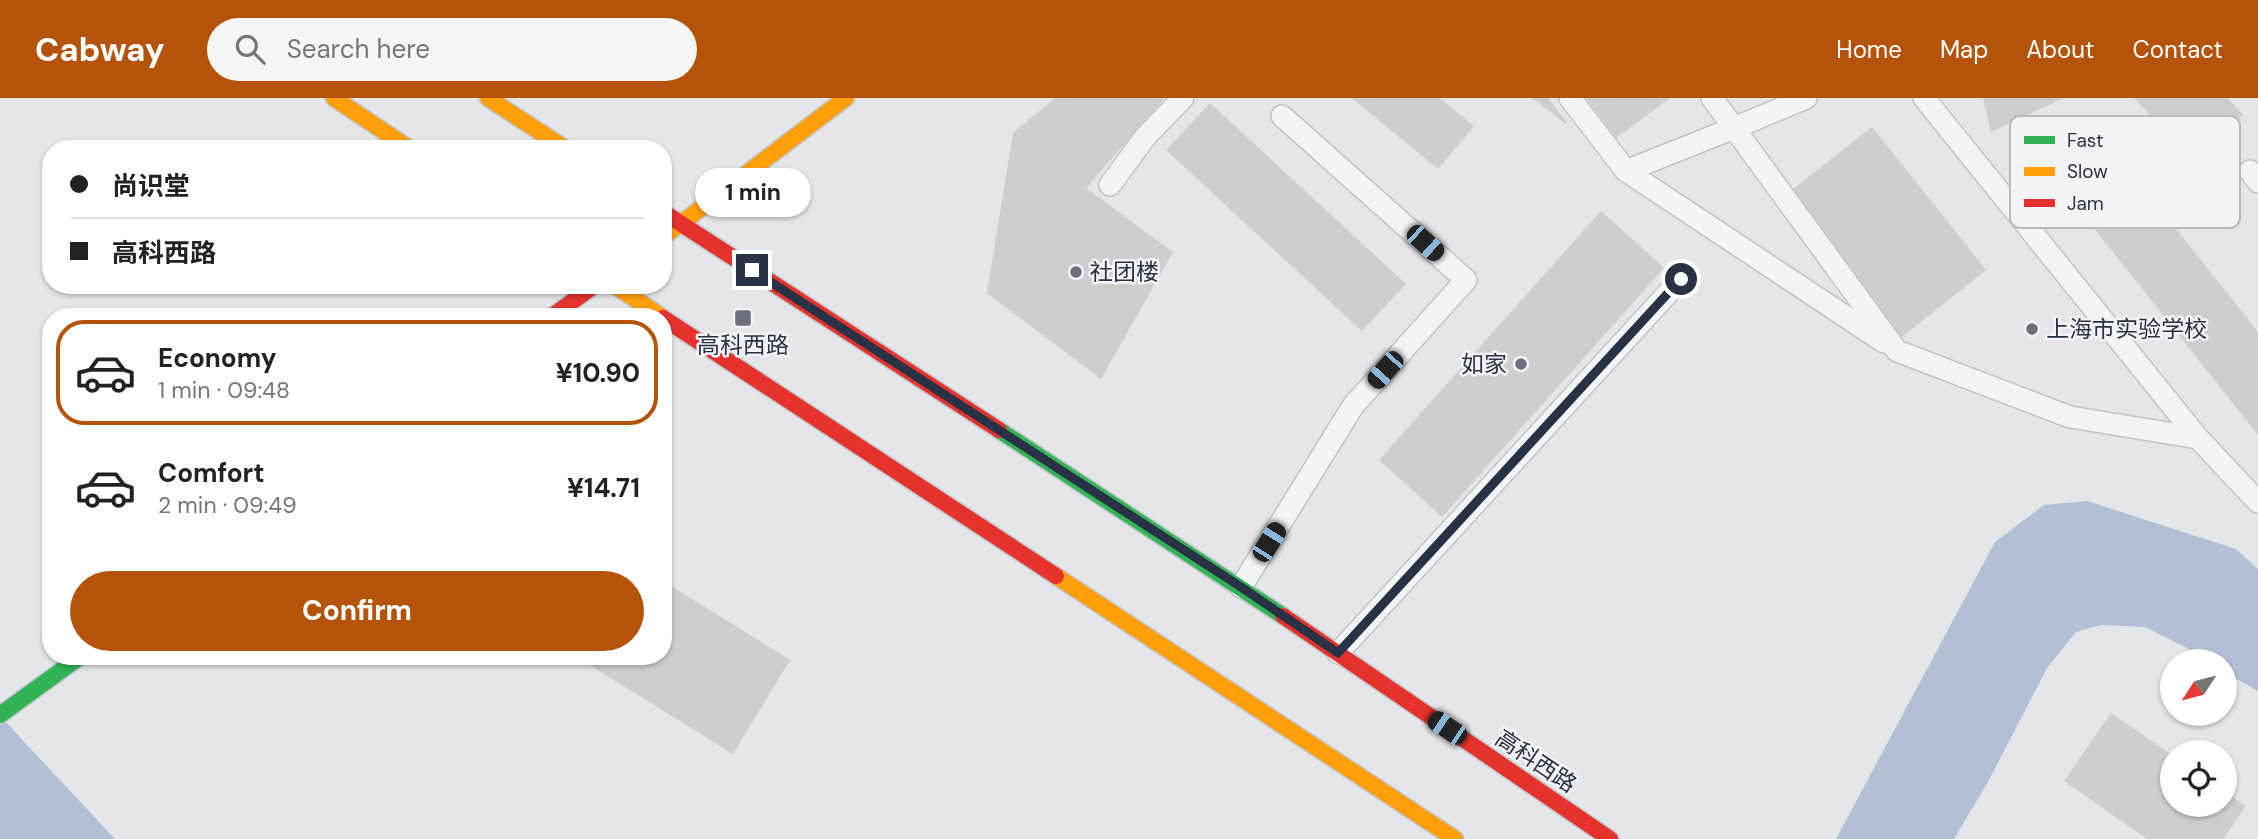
<!DOCTYPE html>
<meta charset="utf-8">
<style>
body{margin:0;font-family:"DM Sans","Noto Sans SC",sans-serif;background:#f6f6f6;color:#222;height:100vh;display:flex;flex-direction:column;font-size:26px;white-space:nowrap}
*{box-sizing:border-box;margin:0}
p{font-size:23px;color:#767676}
.icon{flex:none;width:38px;height:38px;fill:none;stroke:currentColor;stroke-width:2;stroke-linecap:round;stroke-linejoin:round}
.map{position:relative;flex:1;overflow:hidden}
.drawer{position:absolute;left:42px;top:210px;width:630px;height:357px;display:flex;flex-direction:column;background:#fff;border-radius:28px;box-shadow:0 2px 5px #0004}
.drawer>*{flex:none}
.hud{position:absolute;left:42px;top:42px;width:630px;height:154px;border-radius:28px;box-shadow:0 2px 5px #0004;display:grid;align-content:center;height:154px;padding:0 28px;background:#fff}
.needle{width:46px;rotate:234deg}
.tools{position:absolute;left:2160px;top:551px;display:grid;gap:14px}
.tools a{display:grid;place-items:center;width:77px;height:77px;border-radius:50%;background:#fff;box-shadow:0 2px 5px #0004;font-size:35px}
.end{position:absolute;width:32px;height:32px;margin:-16px;border:9px solid #293144;background:#fff;box-shadow:0 0 0 4px #fff}
.from{border-radius:50%}
.bubble{position:absolute;height:49px;border-radius:24px;background:#fff;box-shadow:0 2px 5px #0004;font-size:23px;font-weight:700;line-height:49px;text-align:center}
.car{position:absolute;width:21px;height:42px;margin:-21px -10px;border-radius:9px;box-shadow:0 0 5px 2px #0007;background:linear-gradient(#222 24%,#8ab4d8 0 40%,#222 0 76%,#8ab4d8 0 86%,#222 0)}
.hud b{display:flex;align-items:center;gap:24px;height:66px;font-size:26px}
.hud b+b{border-top:2px solid #e0e0e0}
.hud i{width:18px;height:18px;background:#222}
ul{padding:12px 0 0;list-style:none}
li{display:flex;align-items:center;gap:21px;height:105px;margin:0 14px 10px;padding:0 14px;border:4px solid transparent;border-radius:28px}
li div{flex:1}
li b{display:block;font-size:26px}
li em{font-style:normal;font-weight:700}
li.active{border-color:#b45309}
li>.icon{width:63px;height:63px;stroke-width:1.5}
.primary-button{display:flex;gap:14px;margin-top:auto;padding:14px 28px}
.primary-button a{flex:1;height:80px;border-radius:42px;background:#b45309;color:#fff;font-size:28px;font-weight:700;line-height:80px;text-align:center}
header{display:flex;align-items:center;gap:42px;box-sizing:border-box;height:98px;padding:0 35px;background:#b45309;color:#fff}
header strong{font-size:33px}
nav{display:flex;gap:38px;margin-inline-start:auto;font-size:24px}
.search{width:490px;height:63px;background:#f6f6f6;display:flex;align-items:center;gap:18px;box-sizing:border-box;padding:0 24px;border-radius:38px;color:#767676;font-size:26px}
.map>svg:first-child{display:block}
</style>
<header>
<strong>Cabway</strong>
<div class="search"><svg class="icon" aria-label="search" viewBox="0 0 24 24"><circle cx="10" cy="10" r="6"/><path d="M15 15l6 6"/></svg>Search here</div>
<nav><a>Home</a><a>Map</a><a>About</a><a>Contact</a></nav>
</header>
<div class="map">
<svg width="2258" height="741" viewBox="0 0 2258 741">
<rect width="100%" height="100%" fill="#e4e6e9"/>
<g fill="#b1c0d5">
<path d="M2087,403l149,48 22,20v122l-34,-19v-10l-15,-1 -16,-10 -48,-24 -44,-2 -25,7 -29,36 -58,112 -35,59h-118l159,-297 49,-37z"/>
<path d="M0,618l115,123h-115z"/>
</g>
<g fill="#ccced2">
<path d="M1055,0h110l-79,90 87,64 -72,127 -114,-86 26,-160z"/>
<path d="M1352,0h88l34,28 -36,43z"/>
<path d="M1532,0h16l19,25 -1,1z"/>
<path d="M1586,0h84l-54,40z"/>
<path d="M1983,0h81l-73,34z"/>
<path d="M2134,0h94l15,17 -51,45z"/>
<path d="M1210,5l196,181 -44,47 -196,-181z"/>
<path d="M1872,29l114,143 -89,71 -114,-144z"/>
<path d="M2136,80l122,154v103l-172,-217z"/>
<path d="M1601,113l63,57 -222,249 -63,-57z"/>
<path d="M663,483l127,79 -57,94 -158,-98h88z"/>
<path d="M2111,615l61,42v50h52v-14l22,15 -23,33h-76l-83,-58z"/>
</g>
<g fill="none" stroke-linecap="round" stroke-linejoin="round">
<defs>
<g id="lane">
<path d="M1570,0l56,73 108,-43 163,223 173,66 128,21"/>
<path d="M1712,0l22,30 72,-30"/>
<path d="M1924,0l274,340 60,64"/>
<path d="M1626,73l258,171"/>
<path d="M2250,73l8,11"/>
<path d="M1110,87l36,-49 37,-38"/>
<path d="M1241,489l112,-181 113,-126 -184,-164"/>
<path d="M1338,555l343,-374"/>
</g>
<g id="fast">
<path d="M999,332l284,186"/>
<path d="M0,617l81,-59"/>
</g>
<g id="slow">
<path d="M334,0l76,51"/>
<path d="M488,0l78,51"/>
<path d="M663,139l183,-139"/>
<path d="M614,187l48,32"/>
<path d="M1056,478l399,263"/>
</g>
<g id="jam">
<path d="M663,114l336,218"/>
<path d="M551,219l44,-32"/>
<path d="M663,220l393,258"/>
<path d="M1283,518l327,223"/>
</g>
</defs>
<use href="#lane" stroke="#c2c4c7" stroke-width="24"/>
<use href="#fast" stroke="#c2c4c7" stroke-width="19"/>
<use href="#slow" stroke="#c2c4c7" stroke-width="19"/>
<use href="#jam" stroke="#c2c4c7" stroke-width="19"/>
<use href="#lane" stroke="#f3f4f6" stroke-width="21"/>
<use href="#fast" stroke="#30b455" stroke-width="16"/>
<use href="#slow" stroke="#ff9f0a" stroke-width="16"/>
<use href="#jam" stroke="#e5322d" stroke-width="16"/>
</g>
<g fill="none" stroke-linecap="round" stroke-linejoin="round">
<path stroke="#293144" stroke-width="9" d="M752,172l489,317 97,66 343,-374"/>
</g>
<g fill="#6a707e" stroke="#f2f4f8" stroke-width="2.5">
<circle cx="1076" cy="174" r="7"/>
<rect x="734" y="211" width="18" height="18" rx="3.5"/>
<circle cx="2032" cy="231" r="7"/>
<circle cx="1521" cy="266" r="7"/>
</g>
<g text-anchor="middle" stroke-width="5" stroke-linejoin="round" paint-order="stroke">
<g font-size="23" fill="#293144" stroke="#f2f4f8" text-anchor="start">
<text x="1090" y="182">社团楼</text>
<text x="2046" y="239">上海市实验学校</text>
<text x="743" y="255" text-anchor="middle">高科西路</text>
<text x="1507" y="274" text-anchor="end">如家</text>
</g>
<g font-size="23" fill="#293144" stroke="#f2f4f8">
<text transform="translate(1536 663) rotate(34)" y="8">高科西路</text>
</g>
</g>
<rect x="2010" y="18" width="230" height="112" rx="10" fill="#f2f4f8" stroke="#b6bac2" stroke-width="2"/>
<rect x="2024" y="38" width="31" height="8" fill="#30b455"/>
<rect x="2024" y="69" width="31" height="9" fill="#ff9f0a"/>
<rect x="2024" y="101" width="31" height="8" fill="#e5322d"/>
<g font-size="19" fill="#293144">
<text x="2067" y="49">Fast</text>
<text x="2067" y="80">Slow</text>
<text x="2067" y="112">Jam</text>
</g>
</svg>
<div class="tools">
<a><svg class="needle" viewBox="-14 -14 28 28"><path d="M0-13l5 13h-10z" fill="#e53935"/><path d="M0 13l5-13h-10z" fill="#767676"/></svg></a>
<a><svg class="icon" aria-label="locate" viewBox="0 0 24 24"><circle cx="12" cy="12" r="6"/><path d="M12 2v4M12 18v4M2 12h4M18 12h4"/></svg></a>
</div>
<i class="end from" style="left:1681px;top:181px"></i>
<i class="end" style="left:752px;top:172px"></i>
<div class="bubble" style="left:695px;top:70px;width:116px">1 min</div>
<i class="car" style="left:1425px;top:145px;rotate:132deg"></i>
<i class="car" style="left:1385px;top:272px;rotate:222deg"></i>
<i class="car" style="left:1269px;top:444px;rotate:32deg"></i>
<i class="car" style="left:1447px;top:630px;rotate:304deg"></i>
<div class="hud">
<b><i class="from"></i>尚识堂</b>
<b><i></i>高科西路</b>
</div>
<section class="drawer">
<ul>
<li class="active"><svg class="icon" aria-label="car" viewBox="0 0 24 24"><path d="M5 17H2v-5l4-1 3-4h7l3 4 3 1v5h-3M9 17h6M6 11h13"/><circle cx="7" cy="17" r="2"/><circle cx="17" cy="17" r="2"/></svg><div><b>Economy</b><p>1 min · 09:48</p></div><em>¥10.90</em></li>
<li><svg class="icon" aria-label="car" viewBox="0 0 24 24"><path d="M5 17H2v-5l4-1 3-4h7l3 4 3 1v5h-3M9 17h6M6 11h13"/><circle cx="7" cy="17" r="2"/><circle cx="17" cy="17" r="2"/></svg><div><b>Comfort</b><p>2 min · 09:49</p></div><em>¥14.71</em></li>
</ul>
<div class="primary-button"><a>Confirm</a></div>
</section>
</div>
